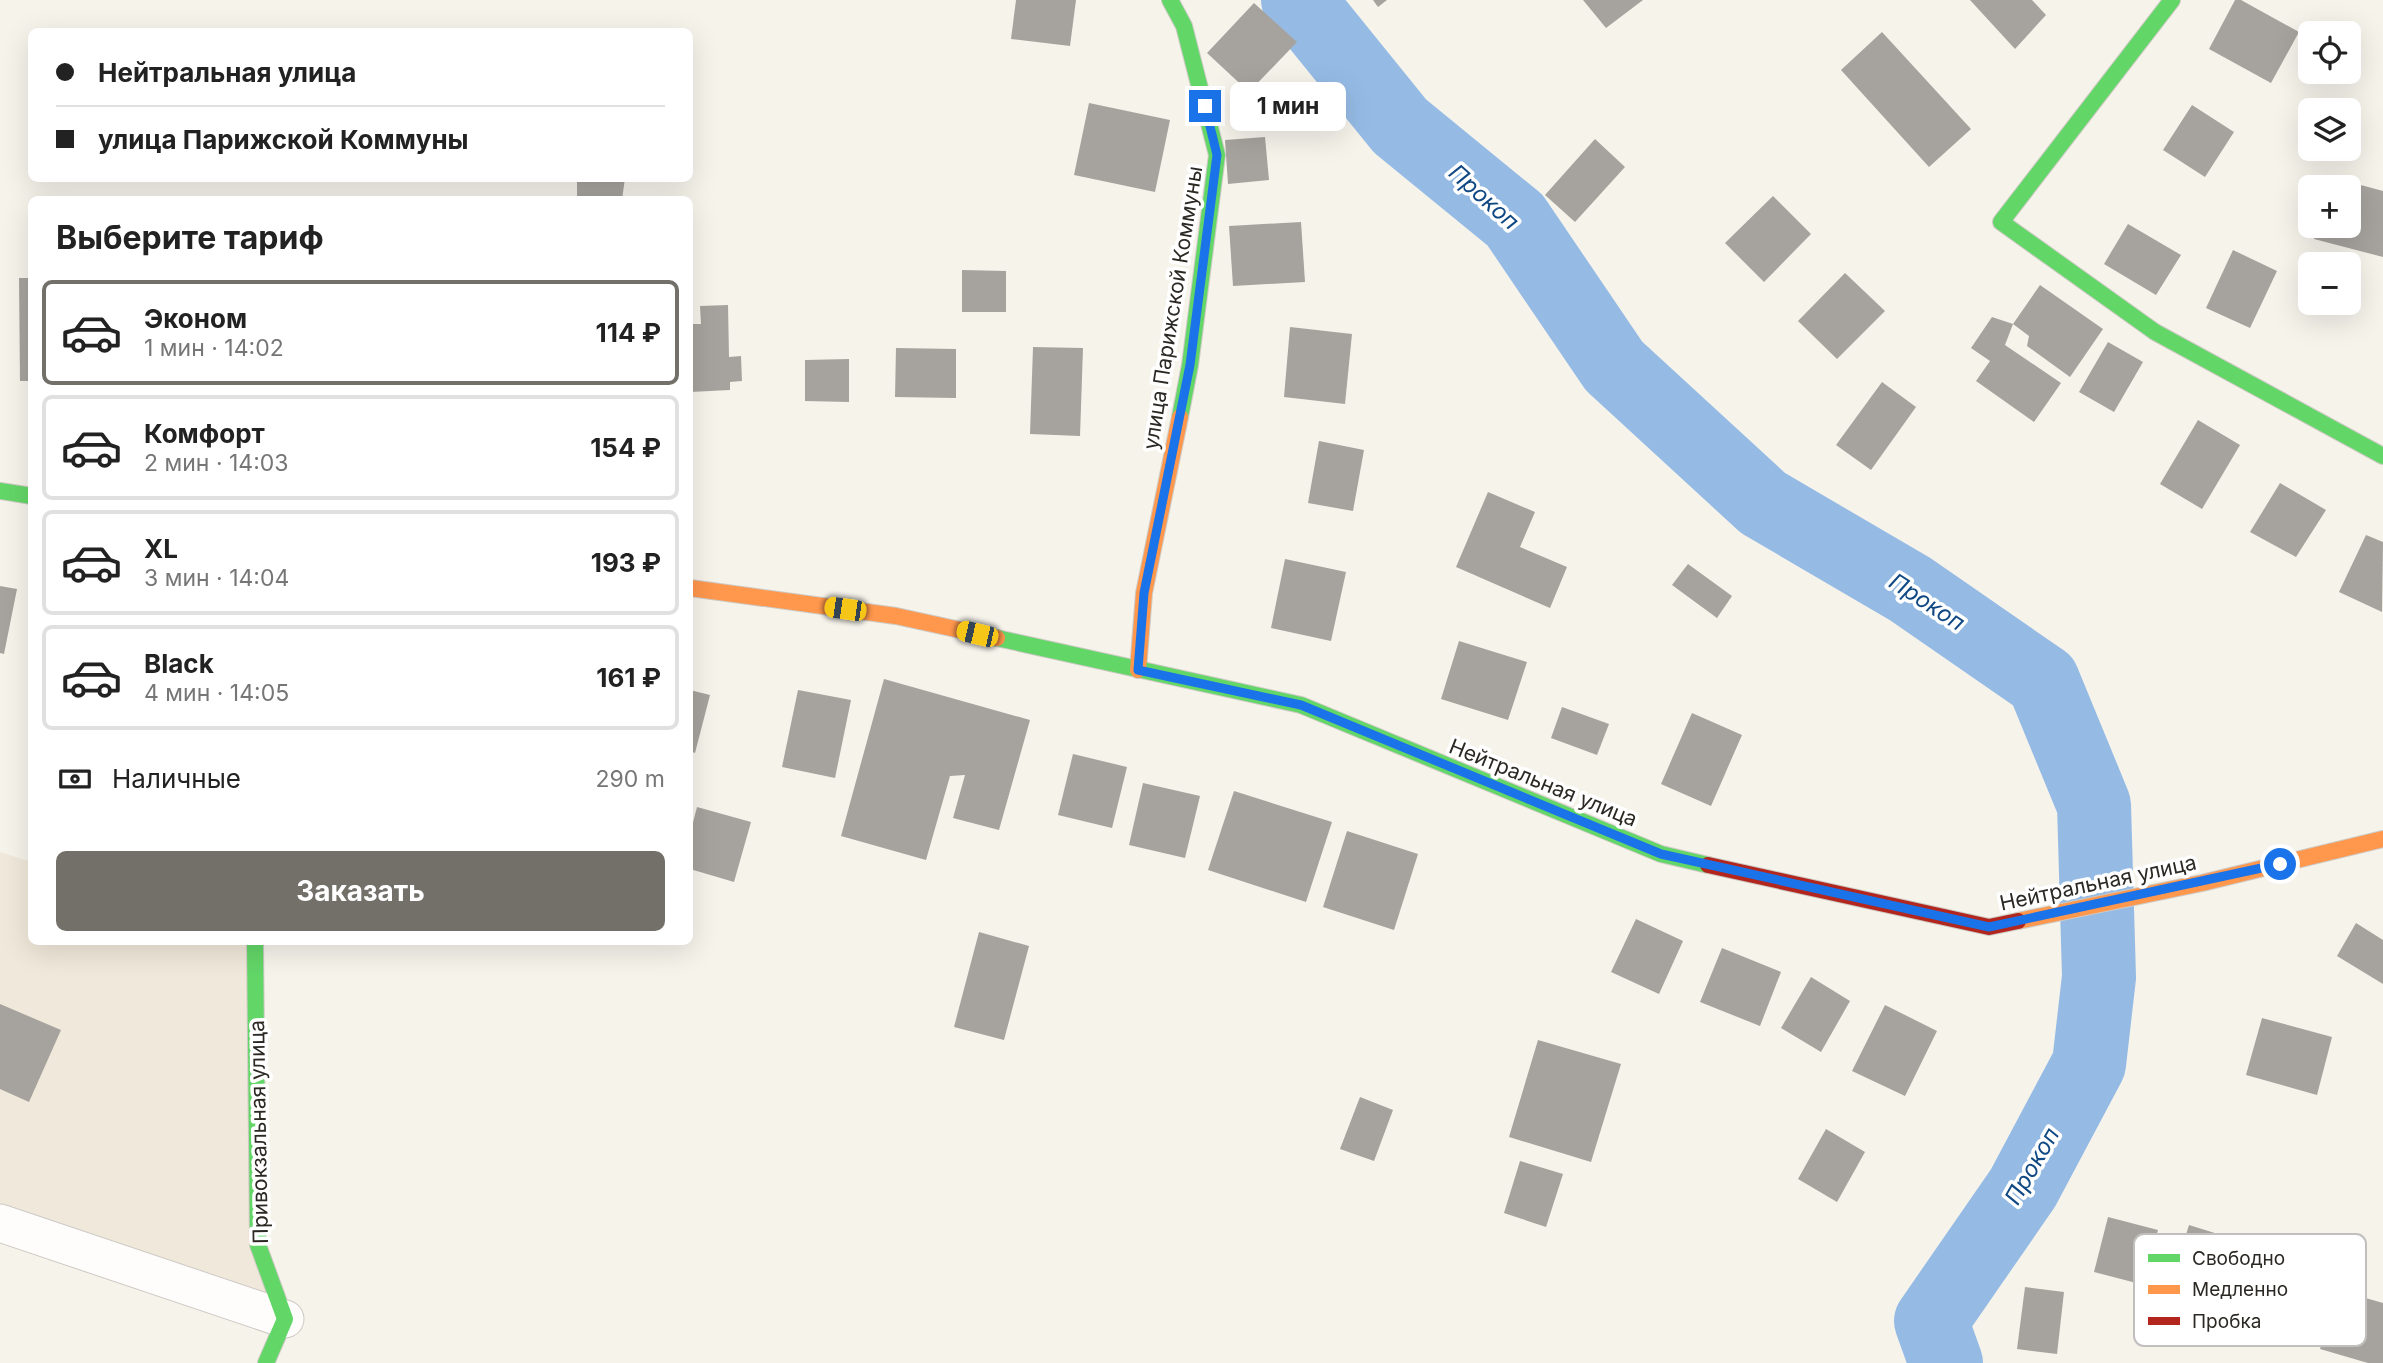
<!DOCTYPE html>
<html lang="ru">
<meta charset="utf-8">
<style>
body{margin:0;font-family:Inter,sans-serif;background:#f6f6f6;color:#222;height:100vh;display:flex;flex-direction:column;font-size:26px;white-space:nowrap}
*{box-sizing:border-box;margin:0}
p{font-size:23px;color:#767676}
.icon{flex:none;width:38px;height:38px;fill:none;stroke:currentColor;stroke-width:2;stroke-linecap:round;stroke-linejoin:round}
.map{position:relative;flex:1;overflow:hidden}
.details{position:absolute;left:28px;top:196px;width:665px;height:749px;display:flex;flex-direction:column;background:#fff;border-radius:10px;box-shadow:0 7px 28px #0002}
.details>*{flex:none}
.banner{position:absolute;left:28px;top:28px;width:665px;height:154px;border-radius:10px;box-shadow:0 7px 28px #0002;display:grid;align-content:center;height:154px;padding:0 28px;background:#fff}
.buttons{position:absolute;left:2298px;top:21px;display:grid;gap:14px}
.buttons a{display:grid;place-items:center;width:63px;height:63px;border-radius:10px;background:#fff;box-shadow:0 7px 28px #0002;font-size:35px}
.end{position:absolute;width:32px;height:32px;margin:-16px;border:9px solid #1a73e8;background:#fff;box-shadow:0 0 0 4px #fff}
.from{border-radius:50%}
.bubble{position:absolute;height:49px;border-radius:10px;background:#fff;box-shadow:0 7px 28px #0002;font-size:23px;font-weight:700;line-height:49px;text-align:center}
.car{position:absolute;width:21px;height:42px;margin:-21px -10px;border-radius:9px;box-shadow:0 0 5px 2px #0007;background:linear-gradient(#f5c518 24%,#345 0 40%,#f5c518 0 76%,#345 0 86%,#f5c518 0)}
.banner b{display:flex;align-items:center;gap:24px;height:66px;font-size:26px}
.banner b+b{border-top:2px solid #e0e0e0}
.banner i{width:18px;height:18px;background:#222}
ul{padding:0;list-style:none}
li{display:flex;align-items:center;gap:21px;height:105px;margin:0 14px 10px;padding:0 14px;border:4px solid #e0e0e0;border-radius:10px}
li div{flex:1}
li b{display:block;font-size:26px}
li em{font-style:normal;font-weight:700}
li.selected{border-color:#73706a}
li>.icon{width:63px;height:63px;stroke-width:1.5}
h2{padding:0 28px;font-size:32px;line-height:84px}
.pay{display:flex;align-items:center;gap:18px;height:77px;padding:0 28px;font-size:26px}
.pay p{margin-inline-start:auto}
.button{display:flex;gap:14px;margin-top:auto;padding:14px 28px}
.button a{flex:1;height:80px;border-radius:10px;background:#73706a;color:#fff;font-size:28px;font-weight:700;line-height:80px;text-align:center}
.map>svg:first-child{display:block}
</style>
<div class="map">
<svg width="2383" height="1363" viewBox="0 0 2383 1363">
<rect width="100%" height="100%" fill="#f6f3eb"/>
<path fill="#f0e8da" d="M0,852l31,10 1,80h223l3,303 27,74 -285,-96z"/>
<g fill="none" stroke-linecap="round" stroke-linejoin="round">
<path stroke="#95bbe5" stroke-width="74" d="M1298,0l102,126 115,94 99,146 149,137 147,86 133,92 51,124 5,172 -10,87 -66,124 -92,133 15,42"/>
</g>
<g fill="#a6a39e">
<path d="M1016,0h60l-6,46 -59,-7z"/>
<path d="M1373,0h14l-9,7z"/>
<path d="M1583,0h60l-37,28z"/>
<path d="M1970,0h62l14,15 -31,34z"/>
<path d="M2235,0h6l58,32 -28,51 -62,-34z"/>
<path d="M1254,3l43,39 -48,50 -42,-39z"/>
<path d="M1882,32l89,97 -42,38 -88,-97z"/>
<path d="M1089,103l81,17 -15,72 -81,-17z"/>
<path d="M2192,105l42,27 -29,45 -42,-27z"/>
<path d="M1265,137l4,43 -41,4 -3,-44z"/>
<path d="M1595,139l30,28 -50,55 -30,-27z"/>
<path d="M2331,177l52,14v66l-69,-18 3,-13h31v-39h-20z"/>
<path d="M577,178h48l-3,22h-45z"/>
<path d="M1773,196l38,38 -47,48 -39,-39z"/>
<path d="M1301,222l4,60 -72,4 -4,-60z"/>
<path d="M2128,224l53,31 -25,40 -52,-31z"/>
<path d="M2233,250l44,21 -27,57 -44,-20z"/>
<path d="M962,270l44,1v41h-44z"/>
<path d="M1845,273l40,38 -48,48 -39,-38z"/>
<path d="M19,278h13v103h-12z"/>
<path d="M2040,285l63,44 -33,48 -43,-31 2,-10 -16,-12 -8,21 56,38 -27,39 -58,-41 14,-20 -19,-13 21,-31 21,7z"/>
<path d="M728,305l1,52 12,-1 1,25 -12,1v8l-40,2v-68h11l-1,-18z"/>
<path d="M1290,327l62,7 -7,70 -61,-7z"/>
<path d="M2108,342l35,20 -29,50 -35,-20z"/>
<path d="M1033,347l50,1 -3,88 -50,-2z"/>
<path d="M896,348l60,1v49l-61,-1z"/>
<path d="M849,359v43l-44,-1v-41z"/>
<path d="M1882,382l34,25 -45,63 -35,-25z"/>
<path d="M2198,420l42,25 -38,64 -42,-25z"/>
<path d="M1319,441l45,9 -11,61 -45,-8z"/>
<path d="M2280,483l46,27 -30,47 -46,-25z"/>
<path d="M1488,492l47,20 -15,35 47,20 -17,41 -94,-41z"/>
<path d="M2366,535l17,7 -1,70 -43,-20z"/>
<path d="M1285,559l61,13 -15,69 -60,-13z"/>
<path d="M1688,564l44,32 -15,22 -45,-33z"/>
<path d="M0,586l17,3 -13,65 -4,-1z"/>
<path d="M1459,641l68,21 -19,58 -67,-21z"/>
<path d="M884,679l146,41 -31,110 -46,-12 12,-43 -15,1 -24,84 -85,-24z"/>
<path d="M690,690l20,5 -15,58 -5,-2z"/>
<path d="M798,690l53,10 -16,78 -53,-11z"/>
<path d="M1562,707l47,17 -12,31 -46,-17z"/>
<path d="M1692,713l50,22 -31,71 -50,-22z"/>
<path d="M1073,754l54,13 -15,61 -54,-13z"/>
<path d="M1143,783l57,13 -15,62 -56,-13z"/>
<path d="M1234,791l98,31 -26,80 -98,-32z"/>
<path d="M697,807l54,15 -17,60 -44,-13v-35z"/>
<path d="M1347,831l71,23 -24,76 -71,-23z"/>
<path d="M1636,919l47,22 -24,53 -48,-22z"/>
<path d="M2356,923l27,17v44l-46,-28z"/>
<path d="M979,932l50,14 -25,94 -50,-13z"/>
<path d="M1722,948l59,24 -21,54 -60,-24z"/>
<path d="M1811,977l39,24 -29,51 -40,-24z"/>
<path d="M0,1004l61,26 -32,72 -29,-13z"/>
<path d="M1885,1005l52,26 -32,65 -53,-25z"/>
<path d="M2262,1018l70,19 -15,58 -71,-20z"/>
<path d="M1538,1040l83,24 -30,98 -82,-25z"/>
<path d="M1360,1097l33,13 -19,51 -34,-12z"/>
<path d="M1826,1129l39,23 -28,50 -39,-23z"/>
<path d="M1520,1161l43,13 -17,53 -42,-14z"/>
<path d="M2108,1217l50,13 -14,55 -50,-13z"/>
<path d="M2189,1225l45,14 -24,75 -45,-13z"/>
<path d="M2025,1287l39,5 -7,62 -40,-5z"/>
<path d="M2338,1290l45,13v60h-15l-48,-14z"/>
</g>
<g fill="none" stroke-linecap="round" stroke-linejoin="round">
<defs>
<path id="street" d="M0,1223l285,96"/>
<g id="fast">
<path d="M1170,0l14,26 33,129 -27,210 -10,52"/>
<path d="M2172,0l-171,222 154,110 228,124"/>
<path d="M0,491l32,5"/>
<path d="M997,638l304,67 360,149 47,11"/>
<path d="M255,942l3,303 27,74 -19,44"/>
</g>
<g id="slow">
<path d="M690,588l206,28 101,22"/>
<path d="M1138,670l6,-77 36,-176"/>
<path d="M2018,921l184,-38 181,-44"/>
</g>
<path id="jam" d="M1708,865l281,62 29,-6"/>
</defs>
<use href="#street" stroke="#cdcac4" stroke-width="39"/>
<use href="#fast" stroke="#cdcac4" stroke-width="18"/>
<use href="#slow" stroke="#cdcac4" stroke-width="18"/>
<use href="#jam" stroke="#cdcac4" stroke-width="18"/>
<use href="#street" stroke="#fefdfc" stroke-width="37"/>
<use href="#fast" stroke="#63d668" stroke-width="16"/>
<use href="#slow" stroke="#ff974d" stroke-width="16"/>
<use href="#jam" stroke="#b3261e" stroke-width="16"/>
</g>
<g fill="none" stroke-linecap="round" stroke-linejoin="round">
<path stroke="#1a73e8" stroke-width="9" d="M1205,106l12,49 -27,210 -46,228 -6,77 163,35 360,149 328,73 291,-63"/>
</g>
<g text-anchor="middle" stroke-width="7" stroke-linejoin="round" paint-order="stroke">
<g font-size="21" fill="#2c2924" stroke="#fff">
<text transform="translate(1173 308) rotate(-81)" y="7">улица Парижской Коммуны</text>
<text transform="translate(1543 783) rotate(22)" y="7">Нейтральная улица</text>
<text transform="translate(2098 883) rotate(-12)" y="7">Нейтральная улица</text>
<text transform="translate(259 1132) rotate(-91)" y="7">Привокзальная улица</text>
</g>
<g font-size="23" font-style="italic" fill="#104883" stroke="#fff">
<text transform="translate(1484 197) rotate(42)" y="8">Прокоп</text>
<text transform="translate(1927 602) rotate(33)" y="8">Прокоп</text>
<text transform="translate(2032 1166) rotate(-60)" y="8">Прокоп</text>
</g>
</g>
<rect x="2134" y="1234" width="232" height="112" rx="10" fill="#fff" stroke="#c0bfbd" stroke-width="2"/>
<rect x="2148" y="1254" width="32" height="8" fill="#63d668"/>
<rect x="2148" y="1285" width="32" height="9" fill="#ff974d"/>
<rect x="2148" y="1317" width="32" height="8" fill="#b3261e"/>
<g font-size="19" fill="#2c2924">
<text x="2192" y="1265">Свободно</text>
<text x="2192" y="1296">Медленно</text>
<text x="2192" y="1328">Пробка</text>
</g>
</svg>
<div class="buttons">
<a><svg class="icon" aria-label="locate" viewBox="0 0 24 24"><circle cx="12" cy="12" r="6"/><path d="M12 2v4M12 18v4M2 12h4M18 12h4"/></svg></a>
<a><svg class="icon" aria-label="layers" viewBox="0 0 24 24"><path d="M12 4l9 5-9 5-9-5zM3 14l9 5 9-5"/></svg></a>
<a>+</a>
<a>−</a>
</div>
<i class="end from" style="left:2280px;top:864px"></i>
<i class="end" style="left:1205px;top:106px"></i>
<div class="bubble" style="left:1230px;top:82px;width:116px">1 мин</div>
<i class="car" style="left:845px;top:609px;rotate:278deg"></i>
<i class="car" style="left:977px;top:634px;rotate:283deg"></i>
<div class="banner">
<b><i class="from"></i>Нейтральная улица</b>
<b><i></i>улица Парижской Коммуны</b>
</div>
<section class="details">
<h2>Выберите тариф</h2>
<ul>
<li class="selected"><svg class="icon" aria-label="car" viewBox="0 0 24 24"><path d="M5 17H2v-5l4-1 3-4h7l3 4 3 1v5h-3M9 17h6M6 11h13"/><circle cx="7" cy="17" r="2"/><circle cx="17" cy="17" r="2"/></svg><div><b>Эконом</b><p>1 мин · 14:02</p></div><em>114 ₽</em></li>
<li><svg class="icon" aria-label="car" viewBox="0 0 24 24"><path d="M5 17H2v-5l4-1 3-4h7l3 4 3 1v5h-3M9 17h6M6 11h13"/><circle cx="7" cy="17" r="2"/><circle cx="17" cy="17" r="2"/></svg><div><b>Комфорт</b><p>2 мин · 14:03</p></div><em>154 ₽</em></li>
<li><svg class="icon" aria-label="car" viewBox="0 0 24 24"><path d="M5 17H2v-5l4-1 3-4h7l3 4 3 1v5h-3M9 17h6M6 11h13"/><circle cx="7" cy="17" r="2"/><circle cx="17" cy="17" r="2"/></svg><div><b>XL</b><p>3 мин · 14:04</p></div><em>193 ₽</em></li>
<li><svg class="icon" aria-label="car" viewBox="0 0 24 24"><path d="M5 17H2v-5l4-1 3-4h7l3 4 3 1v5h-3M9 17h6M6 11h13"/><circle cx="7" cy="17" r="2"/><circle cx="17" cy="17" r="2"/></svg><div><b>Black</b><p>4 мин · 14:05</p></div><em>161 ₽</em></li>
</ul>
<div class="pay"><svg class="icon" aria-label="cash" viewBox="0 0 24 24"><path d="M3 7h18v10H3z"/><circle cx="12" cy="12" r="2"/></svg>Наличные<p>290 m</p></div>
<div class="button"><a>Заказать</a></div>
</section>
</div>
